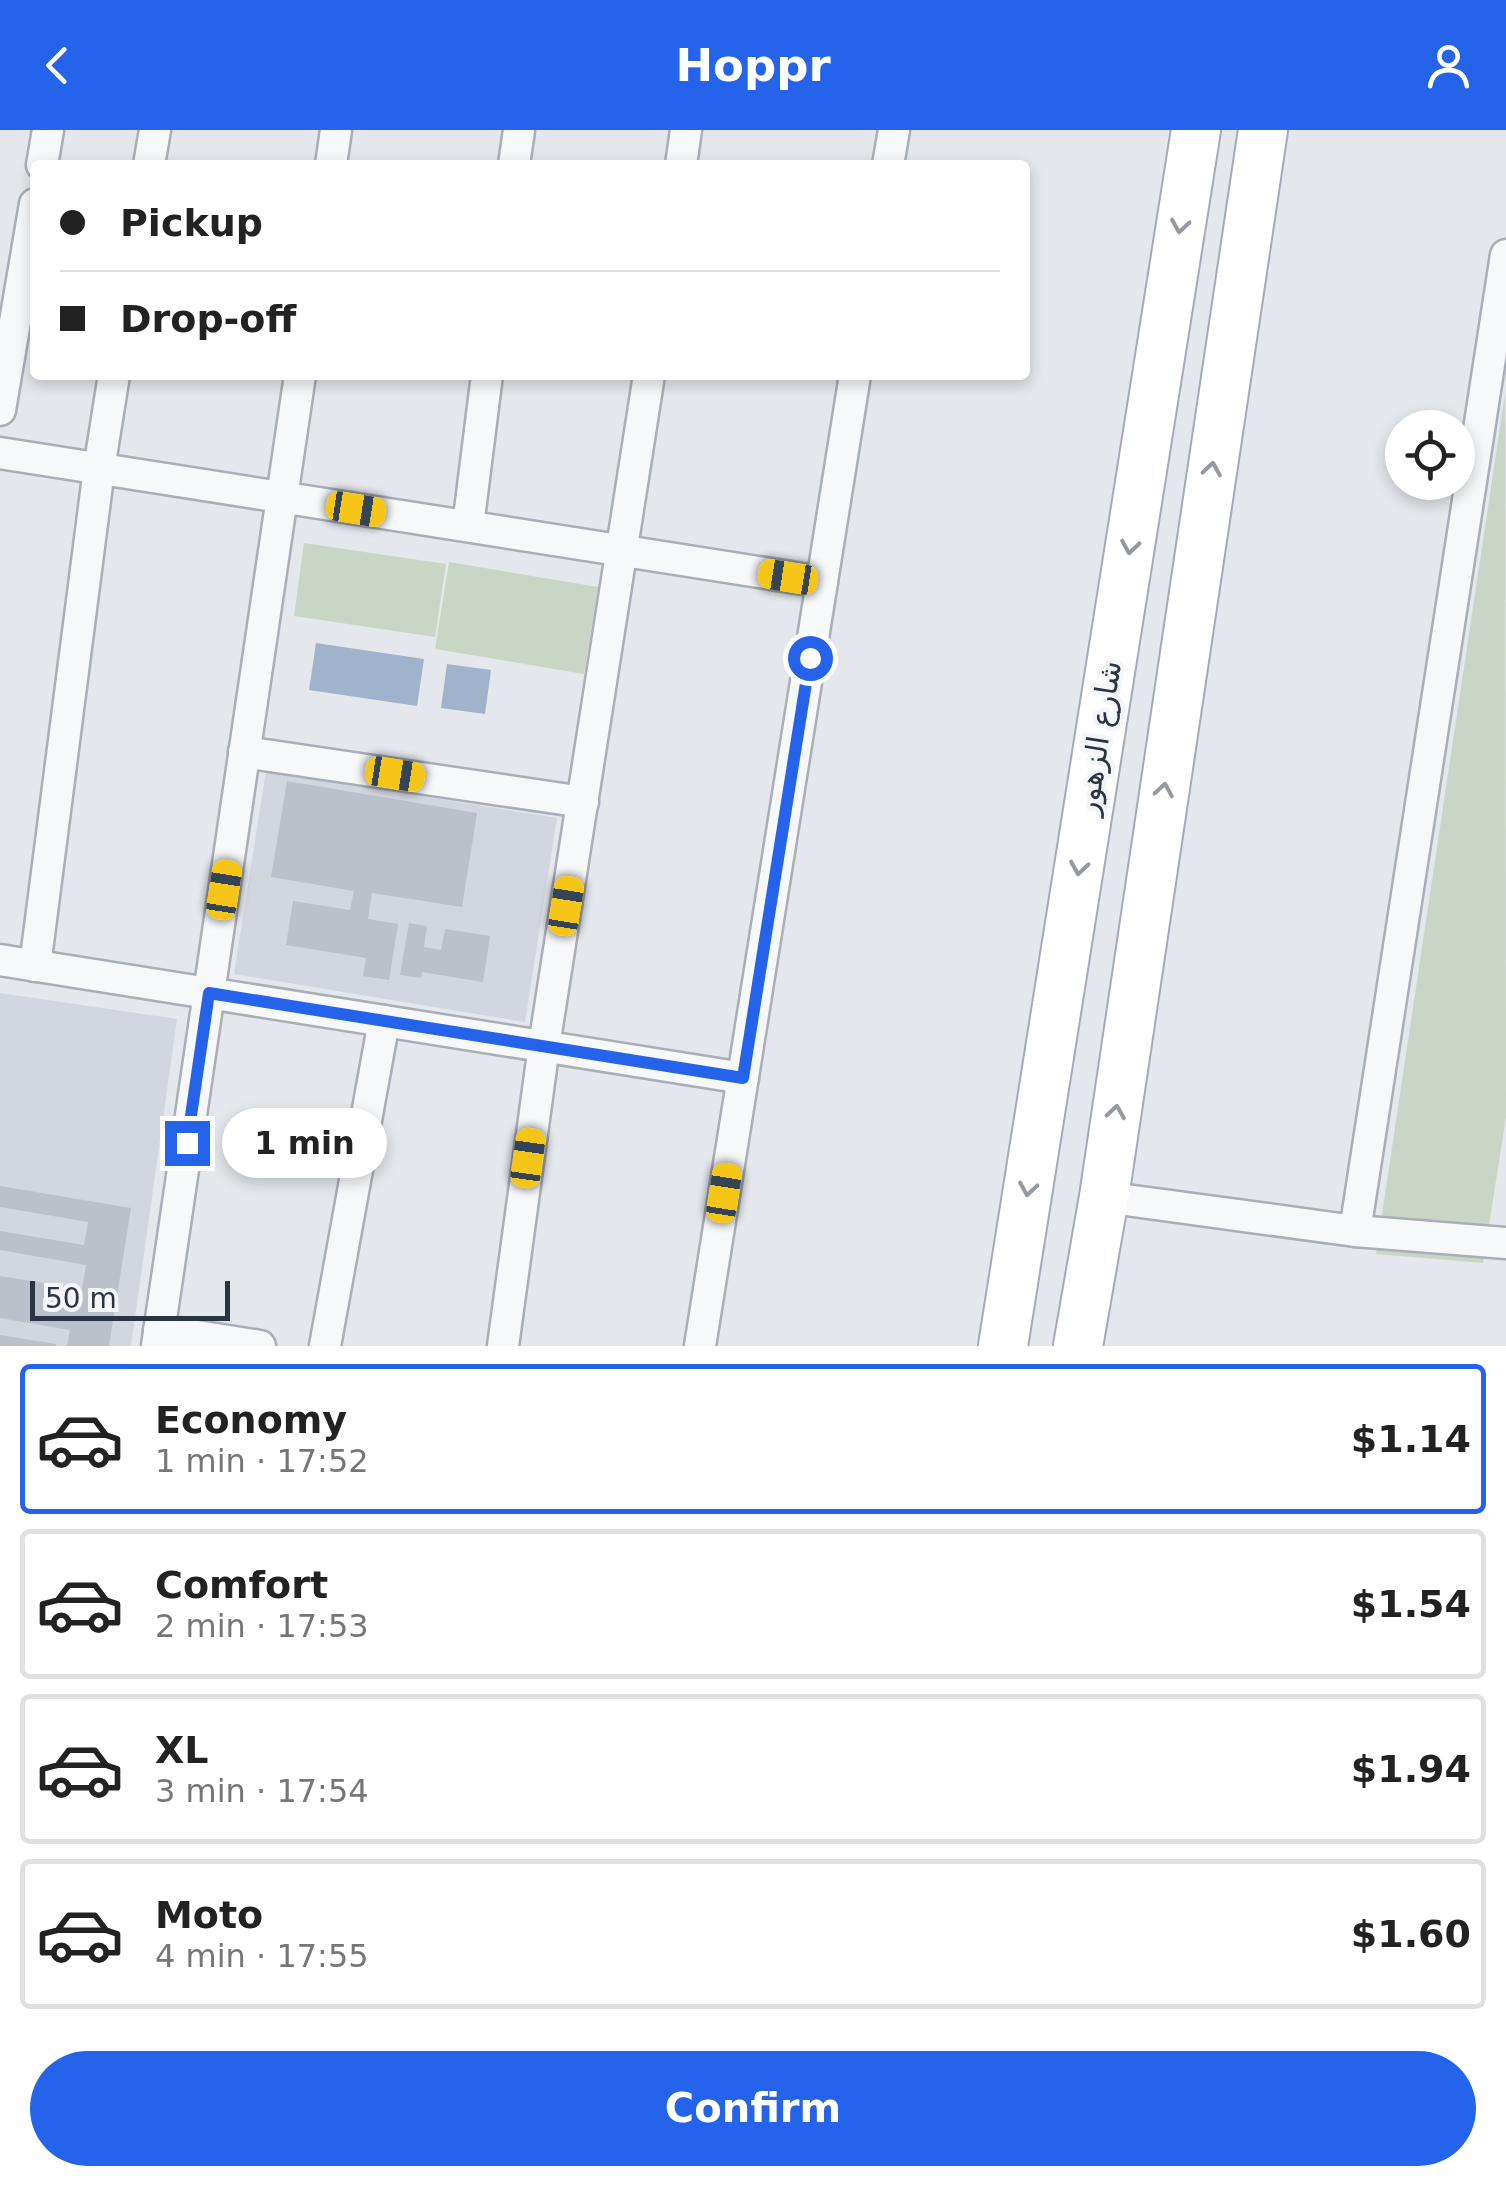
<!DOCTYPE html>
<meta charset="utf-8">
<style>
body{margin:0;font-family:"DejaVu Sans","Noto Sans Arabic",sans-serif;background:#f2f2f2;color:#222;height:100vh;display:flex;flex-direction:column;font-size:38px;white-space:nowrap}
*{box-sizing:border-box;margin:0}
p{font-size:32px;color:#767676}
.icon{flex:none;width:55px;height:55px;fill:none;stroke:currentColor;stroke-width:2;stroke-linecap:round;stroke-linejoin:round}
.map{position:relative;height:1216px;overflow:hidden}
.details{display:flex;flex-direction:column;background:#fff;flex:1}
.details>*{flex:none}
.hud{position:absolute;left:30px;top:30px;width:1000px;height:220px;border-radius:10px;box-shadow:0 5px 15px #0003;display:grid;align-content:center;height:220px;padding:0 30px;background:#fff}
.controls{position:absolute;left:1385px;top:280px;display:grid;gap:20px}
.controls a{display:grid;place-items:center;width:90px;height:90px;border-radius:50%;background:#fff;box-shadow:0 5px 15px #0003;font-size:50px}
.scale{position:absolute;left:30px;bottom:25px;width:200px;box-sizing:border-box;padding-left:10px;border:5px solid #2b3445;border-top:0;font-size:28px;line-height:35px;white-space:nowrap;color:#2b3445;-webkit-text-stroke:8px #f4f6f9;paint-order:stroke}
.end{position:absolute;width:45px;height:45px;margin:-22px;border:12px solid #2563eb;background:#fff;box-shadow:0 0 0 5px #fff}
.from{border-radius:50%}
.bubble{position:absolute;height:70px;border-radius:35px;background:#fff;box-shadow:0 5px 15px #0003;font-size:32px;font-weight:600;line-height:70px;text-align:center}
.car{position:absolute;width:30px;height:60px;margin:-30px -15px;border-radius:12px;box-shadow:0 0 8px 2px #0007;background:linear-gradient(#f5c518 24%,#345 0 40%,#f5c518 0 76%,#345 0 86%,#f5c518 0)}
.hud b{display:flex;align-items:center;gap:35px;height:95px;font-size:38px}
.hud b+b{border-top:2px solid #e0e0e0}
.hud i{width:25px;height:25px;background:#222}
ul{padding:18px 0 0;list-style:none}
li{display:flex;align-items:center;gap:30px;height:150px;margin:0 20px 15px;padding:0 10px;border:5px solid #e0e0e0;border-radius:10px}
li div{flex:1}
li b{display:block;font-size:38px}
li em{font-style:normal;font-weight:600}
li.active{border-color:#2563eb}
li>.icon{width:90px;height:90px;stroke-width:1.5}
.button{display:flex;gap:20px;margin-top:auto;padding:20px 30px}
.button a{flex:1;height:115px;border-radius:60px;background:#2563eb;color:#fff;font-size:40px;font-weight:600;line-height:115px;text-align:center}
header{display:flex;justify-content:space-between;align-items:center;height:130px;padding:0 30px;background:#2563eb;color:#fff;font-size:45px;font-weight:600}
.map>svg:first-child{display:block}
</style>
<header><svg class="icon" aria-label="back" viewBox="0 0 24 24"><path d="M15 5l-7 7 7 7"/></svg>Hoppr<svg class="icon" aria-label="person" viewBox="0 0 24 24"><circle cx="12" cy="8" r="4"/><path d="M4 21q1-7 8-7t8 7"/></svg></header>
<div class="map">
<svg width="1506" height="1216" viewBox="0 0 1506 1216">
<rect width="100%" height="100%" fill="#e4e7ec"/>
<g fill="#d2d6de">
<path d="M266,641l291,47 -32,204 -291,-48z"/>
<path d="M0,863l177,26 -46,327h-131z"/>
</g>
<g fill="#c9d6c5">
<path d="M1505,264l1,723 -23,146 -107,-9z"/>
<path d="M304,413l142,21 -11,73 -141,-21z"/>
<path d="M449,432l149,25 -14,87 -149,-25z"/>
</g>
<g fill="#9fb4cc">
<path d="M316,513l108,16 -7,47 -108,-16z"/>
<path d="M447,534l44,6 -6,44 -44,-6z"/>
</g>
<g fill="#bbc0ca">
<path d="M287,651l190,32 -15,94 -90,-14 -4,26 30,5 -9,56 -26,-4 3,-18 -80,-13 7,-44 57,9 4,-19 -83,-14z"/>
<path d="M409,793l18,3 -3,21 17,3 4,-21 45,7 -7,46 -61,-10 -1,6 -21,-3z"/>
<path d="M0,1056l131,22 -22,138h-42l3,-16 -70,-12v-42l82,13 4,-24 -86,-15v-19l84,14 4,-23 -88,-15z"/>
<path d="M0,1205l56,9v2h-56z"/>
</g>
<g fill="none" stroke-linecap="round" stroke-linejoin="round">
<defs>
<g id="street">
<path d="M42,35l6,-35"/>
<path d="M149,35l6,-35"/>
<path d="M331,35l5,-35"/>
<path d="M514,35l5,-35"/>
<path d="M681,35l5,-35"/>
<path d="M888,35l6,-35"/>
<path d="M0,280l35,-206"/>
<path d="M0,323l822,129"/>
<path d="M468,396l19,-151"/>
<path d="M244,622l339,50"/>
<path d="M0,830l743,118"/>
<path d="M35,836l64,-497 15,-94"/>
<path d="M1104,1067l251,34 151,12"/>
<path d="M1355,1101l151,-976"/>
<path d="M159,1200l101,16"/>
<path d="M157,1216l143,-971"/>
<path d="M325,1216l59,-325"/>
<path d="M503,1216l41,-300 105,-671"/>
<path d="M700,1216l155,-971"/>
</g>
<g id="primary">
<path d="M1003,1216l193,-1216"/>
<path d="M1078,1216l26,-149 159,-1067"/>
</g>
</defs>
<use href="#street" stroke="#a9aeb7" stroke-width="35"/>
<use href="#primary" stroke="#a3abb8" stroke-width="52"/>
<use href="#street" stroke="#f7f8fa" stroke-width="30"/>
<use href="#primary" stroke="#fff" stroke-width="48"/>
</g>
<defs><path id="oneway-chevron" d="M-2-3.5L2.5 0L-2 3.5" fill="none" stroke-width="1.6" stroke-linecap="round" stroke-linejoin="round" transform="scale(2.5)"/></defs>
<g stroke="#959aa2">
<use href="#oneway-chevron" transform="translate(1180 96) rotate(99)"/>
<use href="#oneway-chevron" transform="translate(1212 339) rotate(-81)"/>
<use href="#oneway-chevron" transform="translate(1130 417) rotate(99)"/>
<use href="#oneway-chevron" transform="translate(1164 660) rotate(-81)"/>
<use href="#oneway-chevron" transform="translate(1079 738) rotate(99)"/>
<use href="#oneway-chevron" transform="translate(1116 982) rotate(-81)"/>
<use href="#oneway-chevron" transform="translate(1028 1059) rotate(99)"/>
</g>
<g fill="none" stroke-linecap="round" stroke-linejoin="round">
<path stroke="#2563eb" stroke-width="12" d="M187,1013l22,-150 534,85 67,-420"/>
</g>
<g text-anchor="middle" stroke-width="9" stroke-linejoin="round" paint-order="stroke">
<g font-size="30" fill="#2b3445" stroke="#f4f6f9">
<text transform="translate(1099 608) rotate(-81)" y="10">شارع الزهور</text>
</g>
</g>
</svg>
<div class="controls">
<a><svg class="icon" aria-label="locate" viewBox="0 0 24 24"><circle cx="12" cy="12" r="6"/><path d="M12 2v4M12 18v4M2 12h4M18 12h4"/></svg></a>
</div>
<div class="scale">50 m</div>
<i class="end from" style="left:810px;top:528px"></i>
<i class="end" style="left:187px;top:1013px"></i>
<div class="bubble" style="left:222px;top:978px;width:165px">1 min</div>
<i class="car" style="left:356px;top:379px;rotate:99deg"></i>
<i class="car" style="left:788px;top:447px;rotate:279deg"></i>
<i class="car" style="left:395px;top:644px;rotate:99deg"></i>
<i class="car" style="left:224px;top:760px;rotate:9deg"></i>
<i class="car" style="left:566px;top:776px;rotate:9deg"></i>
<i class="car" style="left:528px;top:1028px;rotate:8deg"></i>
<i class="car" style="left:724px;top:1063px;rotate:9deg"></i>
<div class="hud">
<b><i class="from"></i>Pickup</b>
<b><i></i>Drop-off</b>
</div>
</div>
<section class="details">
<ul>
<li class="active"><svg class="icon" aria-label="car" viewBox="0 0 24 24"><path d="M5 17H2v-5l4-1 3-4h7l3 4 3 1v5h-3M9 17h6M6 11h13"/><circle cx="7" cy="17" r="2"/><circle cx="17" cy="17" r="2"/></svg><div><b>Economy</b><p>1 min · 17:52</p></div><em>$1.14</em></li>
<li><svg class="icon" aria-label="car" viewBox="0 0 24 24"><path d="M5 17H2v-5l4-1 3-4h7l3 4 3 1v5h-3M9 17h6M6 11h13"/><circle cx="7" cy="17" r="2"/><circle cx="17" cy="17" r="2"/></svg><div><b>Comfort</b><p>2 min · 17:53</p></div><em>$1.54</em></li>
<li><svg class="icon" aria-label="car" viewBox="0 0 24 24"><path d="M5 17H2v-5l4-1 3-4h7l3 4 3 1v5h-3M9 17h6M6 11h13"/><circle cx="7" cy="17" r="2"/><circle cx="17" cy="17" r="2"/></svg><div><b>XL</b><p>3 min · 17:54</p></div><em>$1.94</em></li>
<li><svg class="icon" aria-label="car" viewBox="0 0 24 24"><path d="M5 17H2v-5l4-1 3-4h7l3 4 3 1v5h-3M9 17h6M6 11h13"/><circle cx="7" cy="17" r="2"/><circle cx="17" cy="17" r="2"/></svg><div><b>Moto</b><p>4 min · 17:55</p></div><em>$1.60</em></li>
</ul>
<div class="button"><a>Confirm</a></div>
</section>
